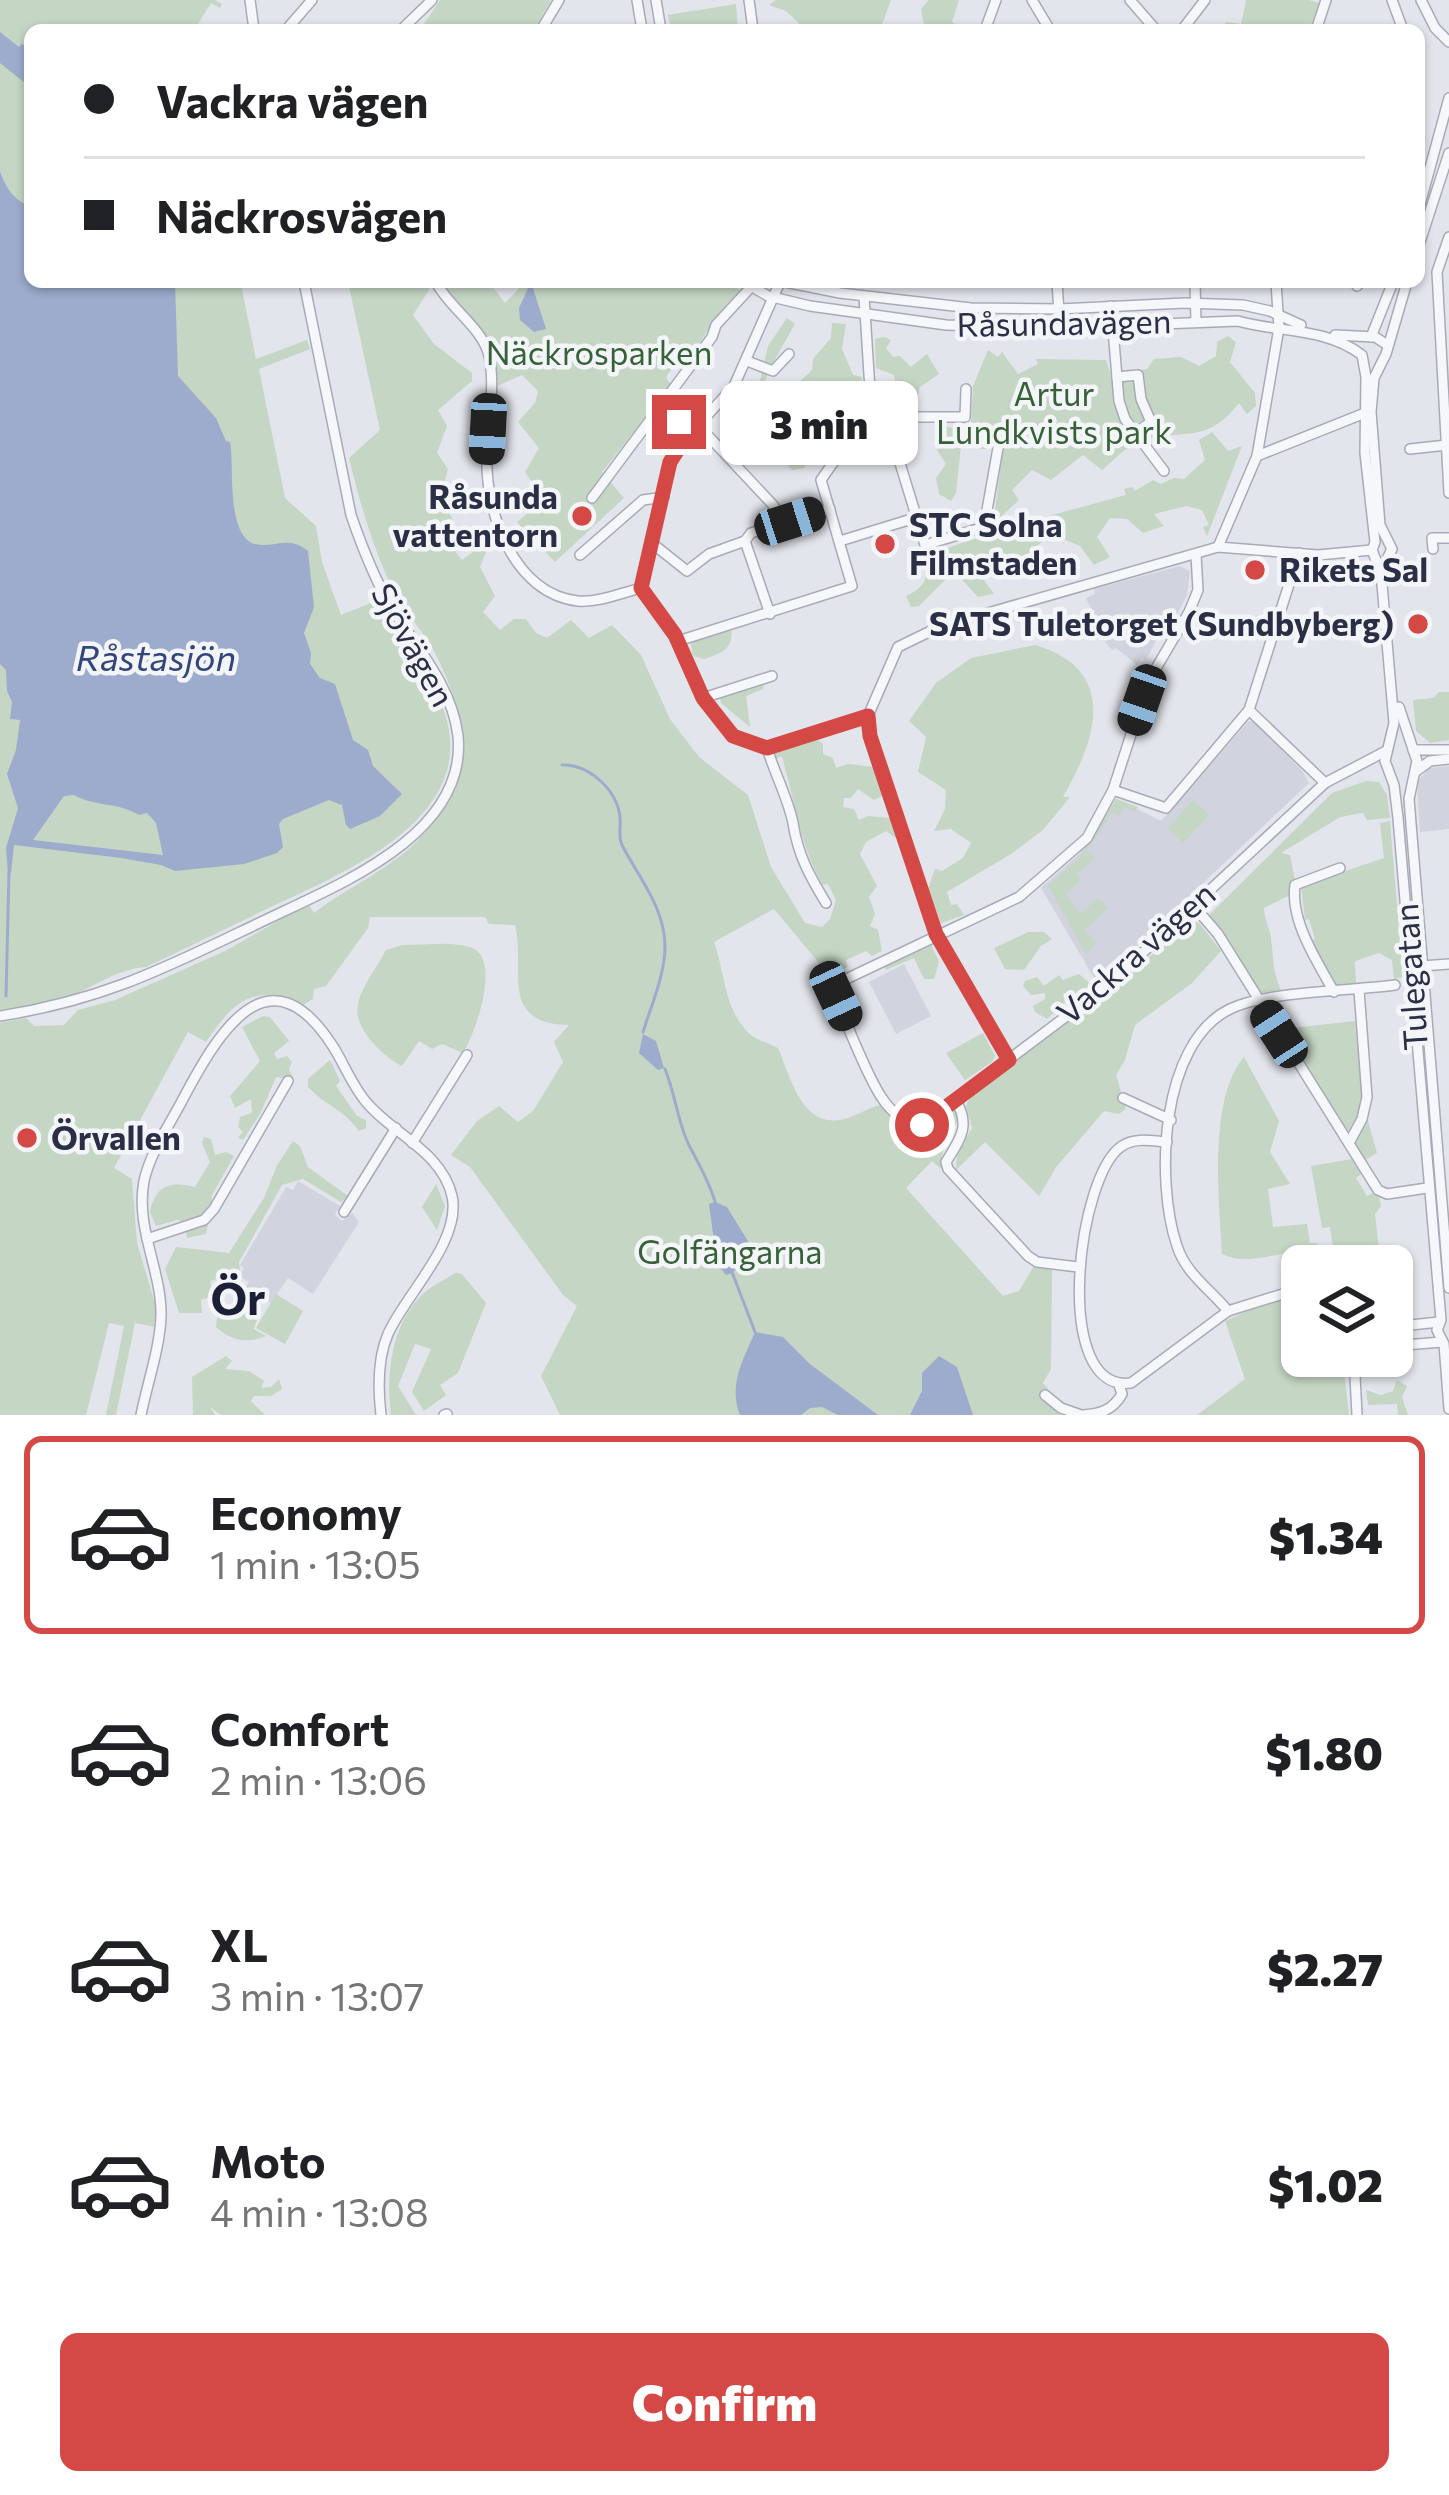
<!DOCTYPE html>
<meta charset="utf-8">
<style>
body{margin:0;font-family:Commissioner,sans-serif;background:#f2f2f2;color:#202124;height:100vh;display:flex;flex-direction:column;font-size:45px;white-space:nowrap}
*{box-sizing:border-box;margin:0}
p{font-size:39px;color:#757577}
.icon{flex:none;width:66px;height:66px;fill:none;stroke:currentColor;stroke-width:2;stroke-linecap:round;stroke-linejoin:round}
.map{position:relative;height:1415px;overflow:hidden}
.sheet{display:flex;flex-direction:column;background:#fff;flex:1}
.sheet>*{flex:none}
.banner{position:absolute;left:24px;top:24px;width:1401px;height:264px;border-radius:18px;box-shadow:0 3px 9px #0004;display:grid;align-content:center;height:264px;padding:0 60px;background:#fff}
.tools{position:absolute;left:1281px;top:1245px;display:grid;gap:24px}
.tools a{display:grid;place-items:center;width:132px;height:132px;border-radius:18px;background:#fff;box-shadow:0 3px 9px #0004;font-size:60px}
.end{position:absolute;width:54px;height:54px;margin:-27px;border:15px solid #d44945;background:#fff;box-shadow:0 0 0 6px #fff}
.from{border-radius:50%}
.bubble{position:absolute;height:84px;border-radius:18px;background:#fff;box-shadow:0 3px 9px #0004;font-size:39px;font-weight:800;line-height:84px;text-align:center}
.car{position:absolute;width:36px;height:72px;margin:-36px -18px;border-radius:15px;box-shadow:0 0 9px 3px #0007;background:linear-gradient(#222 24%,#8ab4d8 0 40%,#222 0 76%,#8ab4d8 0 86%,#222 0)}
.banner b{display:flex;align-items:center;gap:42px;height:114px;font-size:45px}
.banner b+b{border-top:3px solid #e0e0e0}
.banner i{width:30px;height:30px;background:#202124}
ul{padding:21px 0 0;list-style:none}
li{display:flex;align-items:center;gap:36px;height:198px;margin:0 24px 18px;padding:0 36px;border:6px solid transparent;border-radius:18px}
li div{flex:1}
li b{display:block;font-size:45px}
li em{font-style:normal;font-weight:800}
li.selected{border-color:#d44945}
li>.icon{width:108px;height:108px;stroke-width:1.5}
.action{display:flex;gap:24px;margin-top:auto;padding:24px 60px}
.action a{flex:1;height:138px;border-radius:18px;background:#d44945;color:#fff;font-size:48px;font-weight:800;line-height:138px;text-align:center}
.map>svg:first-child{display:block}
</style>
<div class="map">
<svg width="1449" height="1415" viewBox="0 0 1449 1415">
<rect width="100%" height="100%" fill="#e3e5ec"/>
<g fill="#d1d4de">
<path d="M1180,566l10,5 -3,24 -22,43 -6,-3 -13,25 -4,-3 -5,8 -21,-17 -4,2 -20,-25 5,-3 -11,-24 9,-4 -1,-5z"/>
<path d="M1249,721l8,1 46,50 6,11 -212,200 -56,-95 38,-34 38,-55 44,22z"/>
<path d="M1449,766v63l-29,3 -3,-50 12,-14z"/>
<path d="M904,964l27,52 -35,18 -27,-52z"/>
<path d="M298,1181l42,25 -5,9 7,6 10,-8 7,9 -46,72 -25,-16 -17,25 -26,-14 4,-7 -9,-6 4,-8 -4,-3 46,-78 7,3z"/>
</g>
<g fill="#c5d6c4">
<path d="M0,0h215l7,4 -2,4 -9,-5 -17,27h-164v252h188l2,6 21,-4 15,75 51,-19 3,9 -51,20 26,129 31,28 6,36 19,53 37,-15c27,42 68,88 72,139 7,89 -114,137 -179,168 -42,20 -83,40 -125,60 -28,2 -47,17 -71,27 -23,9 -51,11 -75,16z"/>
<path d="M440,0h111l-17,30h-107l-5,-3z"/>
<path d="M776,0h115l-11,30h-74l-20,-19 -17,-6z"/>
<path d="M929,0h30l-7,22 11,8h-38l-4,-21z"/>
<path d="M1246,0h63l10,3 -10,27h-87l4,-8 15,2z"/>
<path d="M736,4l2,26h-67l-3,-15z"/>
<path d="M348,282h79l2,8 -16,25 21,29 38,29v8l-34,29 9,16 -10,27 11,16 -7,25 12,27 -7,19 16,20 30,-22 -12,29 15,29 -12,16 17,18 14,-11h12l10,14 11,5 24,-18 18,18 23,-13 29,30 29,64 29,38 49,38 23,72 34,56 17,4 8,-8 6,-19 -8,-16 -5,1c-23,-39 -28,-84 -41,-128l-8,1 -2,-6 43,-14 8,6v10l10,4 3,10 12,-4 27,3 11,27 -12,6 -16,-11 -7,9h-7l-1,9 11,2 5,11 9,-4 23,2 9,23 -14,-10 -20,11 -6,12 17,32 -8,11 6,17 -5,12 8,4 4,21 -10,5 -6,-5 -20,9 2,7 -19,8 -55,-66 -60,33c11,30 10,70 37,93 6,5 19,9 27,13 12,28 24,82 66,71 12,-3 24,-11 36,-14l24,19h25l26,-18 4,12 -16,31 -2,20 -9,-8 -26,27 97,108 16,-5 15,-25 18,4 -1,99 -8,14 5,6 -6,10 19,16h-501l-19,-39 36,-70 -14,-11 -93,-128 -19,-12 26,-34 22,-15 19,16 15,-11 30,-49 -9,-20 15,-17c-72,-1 -43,-58 -54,-100l-26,-1 -4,-7h-115l-2,11 -42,58 -12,3 -1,10 -10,6c-50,-23 -70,-3 -97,37l-18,-10 -74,136 18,11 5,64 19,64 -2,20 -19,-4 -19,92h-10l18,-89 -15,-3 -23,92h-86v-392l26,-5 8,8 30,-1 14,-15 37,-10 110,-49 83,-47 6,9c33,-26 74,-42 104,-73 57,-59 53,-113 19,-183 -12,-25 -33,-45 -45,-69 -20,-43 -32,-85 -43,-130l31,-28z"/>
<path d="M442,282h47l16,21 20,-21h201l14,8 -24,27 -29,46 -8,-5 -13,19 5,8 -69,87 22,26 -69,64 -38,-40 27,-22 -19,-28 14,-24 -21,-26 17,-19 3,-12 -16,-16 -25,11 -2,-34z"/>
<path d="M787,318l8,6 -26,46 -5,15 12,11 13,-4 23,-22 1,-11 18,-21 1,-15 14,1 -4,25 11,26 9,2 -6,29 -34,55 -10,-4 3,-17 -10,-30 -24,-12 -11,7 22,48 11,5 2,10 -13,2 -33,-36 12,-15 -21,-24 10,-14 8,-35z"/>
<path d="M1228,336l8,6 -6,20 25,31 1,13 -9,8 -8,-11c-37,48 -63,20 -106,42 -11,5 -21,17 -31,25l-19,-15 -32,25 -19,-10 -20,20 7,10 -26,24 11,-82 -17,-2 -1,9h-6l-1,-13 -18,10 -5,47 -5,8 -12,-7 -3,-16 10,-14 -9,-14 8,-23 16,1 10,-5 2,-37 15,-36 10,7 4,-5 16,22 20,-10 -2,-5 70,1 5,15 36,-6 7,-10 27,-2 18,9 17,-10 1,-14z"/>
<path d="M884,337l7,3 -5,8 7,9 7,-1 11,11 16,-13 12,20 -19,13 -4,17 -16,9 -6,-38 -18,-7 -1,-29z"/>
<path d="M1212,432l16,19 14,-5 -35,90 -4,-9 6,-2 -7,-15 -15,-4 -33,8 10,12 -21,7 -16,-14 -17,-1 -13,19 13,20 -16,8 -14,-19 -19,-8 -4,-8 -20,16 14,26 -19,6 -14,-21 -10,-2 -24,25 10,14 -16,3 -24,-26 -35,35 -8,1 -5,-11c20,-9 23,-20 20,-41l63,-21 15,-12 7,4 115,-31 -2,-6 8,-2 3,4 18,-11 8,4 13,-6 10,1 21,-19 -6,-20z"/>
<path d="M731,625c3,23 -6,27 -27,34l-11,-3 -3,-17z"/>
<path d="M1035,645c84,25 62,93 28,152h7l-27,33 -32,24 -64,38 4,13 6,-1 7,11 -23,8 -13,-34 7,-20 7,2 21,-13 8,-15 -20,-14 -17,2 11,-22 1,-19 -28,-18 8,-35 -17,-16 27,-38 35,-25z"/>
<path d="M764,682l-1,7 -17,7 4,31 -29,-24 -1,-6z"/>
<path d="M1439,692h10v48l-19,3 -14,-12 -3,-31 20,-2z"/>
<path d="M1366,781l13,1 8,13 3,23 -23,2 -4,-7 -23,4 -59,36 9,2 5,25 -5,15 -26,13c0,12 6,19 7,31 3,21 1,30 10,51l-22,3 -36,-61 -15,-16 124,-123z"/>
<path d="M1116,799l22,8 -4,5 -9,-6 -7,10 -6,-4 -25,39 9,7 -19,16 4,5 -15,15 14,20 18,-16 10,10 -23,22 11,13 -10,11 -38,-68 32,-29z"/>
<path d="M1193,800l16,15 -26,28 -16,-14z"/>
<path d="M1390,821l13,156 -9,2 -2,-19 -13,-7 -24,8 1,23 -21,2 -24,-45 4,-2 -6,-20 -4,1 -4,-34 83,-28 -4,-35z"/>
<path d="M1190,919l10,5 21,27 -29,32 -57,42 -10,35 -9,15 10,34 -7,5 -15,-3 -47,55 -18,30 -54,-54 -29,28 1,-18 15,-24 -6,-22 5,-11 157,-118z"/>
<path d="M1028,932h16l8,7 -11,7 -17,24 -19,-1 -11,-21z"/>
<path d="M926,943l5,1 8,18 -5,17h-10l-10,-21 -28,12 -3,-6z"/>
<path d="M402,945c21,0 49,-4 68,2 33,10 5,87 -7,106l-21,-9 -10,5 -13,-8 -17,25c-18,-9 -50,-38 -44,-62 3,-17 20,-38 28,-54z"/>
<path d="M1079,974l14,12 -17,12 -13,-5 2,9 -18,17 -12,-7 -2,-6 12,-7v-6l-14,2 -8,-9 2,-5 12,-4 7,9 15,-11 4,5z"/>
<path d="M263,1016l7,1 19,24 -15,12 3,6 10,-3 5,6 -3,7 5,11 -18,-3 -16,37 -17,26 -5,-2 5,-6 -5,-5 2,-10 12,-4 -1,-14 -16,9 -5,-12 30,-35 -18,-34z"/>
<path d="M1355,1021l8,82 14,50 -13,8 -81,-132z"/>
<path d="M983,1033l12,23 -3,6 -27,18 -19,-27z"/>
<path d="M1244,1057l35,64 -9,31 20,32 -22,5 5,38 34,-3 3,19h7l4,23 -19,1 -6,-16c-23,4 -53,14 -74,3 -3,-52 -14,-156 22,-197z"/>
<path d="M330,1060l10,21 -4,5 21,30 9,4v8l-7,3c-17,-23 -33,-25 -51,-44v-8z"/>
<path d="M204,1137l7,2 4,16 11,-3 8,4 -22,39v11l-11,9 7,10 -2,9 -19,4 -2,-16 -8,-2 -21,6 -6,-14c6,-28 21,-31 45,-25l15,-25 -8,-19z"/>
<path d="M293,1141l7,5 8,21 40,29 -7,6 -38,-23 -21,6 -43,77 3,27 20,13 -8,27 12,7c-19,8 -34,5 -50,-9l2,-18 8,-5 8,7 9,-9 -18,-25 -15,4 3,15 -12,4 1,13h-23l-14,-44 11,-22 53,6 35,-55 13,-33z"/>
<path d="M1352,1159l9,15 -5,4 11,18 6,-3 6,4 2,9 -6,8 6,52h-45l-6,-39 -8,1 -11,-62z"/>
<path d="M436,1184l9,22 -8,24 -15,-23z"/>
<path d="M455,1273l7,1 24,29 -28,70 -18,12 6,10 -22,16 -12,-19 19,-43 -16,-5 -17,42 18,29h-25c-5,-41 0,-90 31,-120 8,-9 23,-15 33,-22z"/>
<path d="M276,1294l27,17 -18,33 -29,-16z"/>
<path d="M1302,1294v62h40l7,59h-152l48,-36 -20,-58 56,-25z"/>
<path d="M226,1356l6,5 -7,8 24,2 15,10 -3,7 10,-1 8,-8 3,10 -11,7h-17l-3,5 14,14h-44l-11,-8 5,8h-22l-1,-38z"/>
<path d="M1397,1380l10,6 -5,11 6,18h-10l-1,-11 -29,1 -2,-15 15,5 12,-4z"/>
</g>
<g fill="#9daccd" fill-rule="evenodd">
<path d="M0,32l19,15 2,-3 9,3v40l-30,-24z"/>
<path d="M0,172c6,14 10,24 25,32l5,-3v81h145l3,94 38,42 10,23 4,1c5,25 -6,104 32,103 18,0 29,-8 46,6l6,56 -10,26 7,20 -1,11 10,14 15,6 18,56 15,10 5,16 29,28 -22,22 -30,13 -4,-4 -4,-20 -13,-5 -46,19 -4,5 4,23 -6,6 -33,11 -69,7 -14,-6 -40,-7 -107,-13 -3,28h-3l-2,-25 12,-40 -11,-34 9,-24 4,-30 -10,-1 2,-17 -5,-11 -1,-21 -6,-6zM74,795c21,12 44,7 65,20l8,-2 9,10 7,32 -130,-15 31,-44z"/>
<path d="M531,282l15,47 -12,3 -14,-12 -1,-12z"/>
<path d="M643,1034l13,7 8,27 -6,2 -19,-17z"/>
<path d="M715,1202l12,5 22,36 -16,30 -7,2 -9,-11 -8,-60z"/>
<path d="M755,1332l28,5 27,27 68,51h-40l-16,-8 -12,1 -9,7h-61c-12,-30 3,-55 15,-83z"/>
<path d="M939,1356l18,11 16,48h-63l12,-24v-18z"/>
</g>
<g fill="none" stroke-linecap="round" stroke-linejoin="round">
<g stroke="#9daccd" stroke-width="3">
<path d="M562,765c27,-1 55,25 58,52 1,10 -2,20 2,28 17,33 44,64 43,104 -1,28 -14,57 -22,83"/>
<path d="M6,996l3,-124"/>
<path d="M665,1069c11,27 13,57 27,82 10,19 17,32 24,53"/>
<path d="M732,1272l23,60"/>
</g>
<defs>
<g id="minor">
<path d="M250,0l4,30"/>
<path d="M637,0l5,30"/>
<path d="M656,0l5,30"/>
<path d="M749,0l4,30"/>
<path d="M1032,0l18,30"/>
<path d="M1130,0l26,30"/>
<path d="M1392,0l11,30"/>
<path d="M1421,0l14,28 14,14"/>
<path d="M286,30l26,-30"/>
<path d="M401,30l31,-30"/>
<path d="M541,30l18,-30"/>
<path d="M985,30l11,-30"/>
<path d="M1182,30l23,-30"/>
<path d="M1316,30l10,-30"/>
<path d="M1419,208l30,-110"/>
<path d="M1449,237l-12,35 12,221"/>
<path d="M1419,245l30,-92"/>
<path d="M436,282c13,26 47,46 53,74 7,31 -2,69 -2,101 -2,55 27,137 91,144 20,2 43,-8 63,-13"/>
<path d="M744,282l24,14 42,10 136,19 114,3 178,-7c41,12 87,6 124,34l4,22 -1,76 10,89 -3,8 9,23 13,150 -9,38 9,24 4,33 43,502 -4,10 7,14 5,65"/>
<path d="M785,282l55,11 131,15 88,1 126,-6 58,2 27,6 31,14"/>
<path d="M1057,282l3,46"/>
<path d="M1195,282l1,40"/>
<path d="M1357,286l3,-4"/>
<path d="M1111,306l8,95 6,18 39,52"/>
<path d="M1335,335l40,2 11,7"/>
<path d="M1371,337l22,-55"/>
<path d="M747,361l26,10 16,-17"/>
<path d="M1117,377l21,-2 3,24 10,23 -15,11"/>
<path d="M671,392l8,30 10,11"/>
<path d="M863,418l25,6 24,-7h53l1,-28"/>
<path d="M888,424l37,121 59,-18 14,-79"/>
<path d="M698,425l75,80 12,18"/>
<path d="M1410,449l37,-4"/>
<path d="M1257,456l108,-43"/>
<path d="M592,498l120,-161 4,-12 35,-38"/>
<path d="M745,541l25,73"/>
<path d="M840,541l75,-23"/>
<path d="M653,544l34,27 22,-17 36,-13 6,-8 79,-24"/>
<path d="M1218,547l39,-91 22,-128 -3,-46"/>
<path d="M1433,549l-1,-11h17"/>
<path d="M580,555l63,-55 21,-3"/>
<path d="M1196,555l2,35 -9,22 -41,70 -35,108 -26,48 -68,59 -177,84 -8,7c5,21 36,93 48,110 9,14 24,26 40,27l187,-141 216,-201 61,-32"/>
<path d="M1387,576v-17l5,-10 -12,-24 -9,-113 3,-34 12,-24 21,-72"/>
<path d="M641,588l32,-135 61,-67 46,-104"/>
<path d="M641,588l34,47 28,63 30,37 34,13 101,-32"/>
<path d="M678,641l174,-55 -31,-106 37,-53 12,-37 -6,-94"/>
<path d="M703,698l69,-22"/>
<path d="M1399,707l18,54 -8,38 40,489"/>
<path d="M1249,710l76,73"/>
<path d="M767,748c7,24 21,50 26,75 5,32 16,52 33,80"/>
<path d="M1413,750h36"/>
<path d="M1415,772l15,-11 19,-2"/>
<path d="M1113,790l53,18 83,-98 50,-157"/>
<path d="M1193,905l25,29 160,256 9,4 40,-6"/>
<path d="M1422,966l27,-2"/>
<path d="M1334,992c-17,-31 -44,-71 -39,-107l45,-17"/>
<path d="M0,1016c103,-16 165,-48 257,-92 73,-36 211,-86 201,-188 -6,-50 -41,-88 -67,-129 -17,-29 -29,-60 -40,-92l-47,-233"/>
<path d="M1009,1060l-73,-126 -66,-198 -2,-20 30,-69 41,-20 279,-80 100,8 54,-5"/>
<path d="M1123,1098l48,22"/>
<path d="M955,1099c16,26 6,39 -9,63l2,7 80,87 9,6 41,5"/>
<path d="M1167,1142c-15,-1 -32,-5 -45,4 -45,29 -71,248 9,237l97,-72 74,-23"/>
<path d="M412,1143l55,-88"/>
<path d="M1349,1143l13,-24 5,-22 -8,-107"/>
<path d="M344,1212l52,-84"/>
<path d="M147,1239l57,-19 10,-11 74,-128"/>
<path d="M1228,1311c-18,-22 -42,-37 -51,-65 -22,-65 -17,-203 53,-237 37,-18 121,-18 165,-24"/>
<path d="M1392,1327l47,-5"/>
<path d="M1392,1346l50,-4"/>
<path d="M1354,1356l3,59"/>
<path d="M1045,1395l16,13 20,7"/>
<path d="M141,1415c6,-31 19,-67 20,-99 1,-45 -26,-88 -17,-135 6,-28 26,-57 39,-82 35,-66 86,-154 151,-51 11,18 19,39 33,55 26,31 75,49 85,93 10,45 -47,99 -64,138 -11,25 -10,55 -7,81"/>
<path d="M444,1415l3,-1"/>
<path d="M1083,1415c17,-1 30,-5 39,-21l-3,-9"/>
</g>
</defs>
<use href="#minor" stroke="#a8abb7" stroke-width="12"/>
<use href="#minor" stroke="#f6f7fa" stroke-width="9"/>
</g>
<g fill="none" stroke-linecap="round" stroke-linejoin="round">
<path stroke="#d44945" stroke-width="15" d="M679,422l9,12 -18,28 -29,126 34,47 28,63 30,38 34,12 101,-32 2,20 66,198 73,126 -87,65"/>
</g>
<g fill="#d44945" stroke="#f3f5f9" stroke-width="4.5">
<circle cx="582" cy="516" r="12"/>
<circle cx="885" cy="544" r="12"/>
<circle cx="1255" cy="570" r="12"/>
<circle cx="1418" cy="624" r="12"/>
<circle cx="27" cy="1138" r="12"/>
</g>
<g text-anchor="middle" stroke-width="9" stroke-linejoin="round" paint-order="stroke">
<g font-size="33" fill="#2a2f45" stroke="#f3f5f9">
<text transform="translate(1064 323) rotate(-1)" y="12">Råsundavägen</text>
<text transform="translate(413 645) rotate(61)" y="12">Sjövägen</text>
<text transform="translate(1136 953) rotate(-41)" y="12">Vackra vägen</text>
<text transform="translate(1411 977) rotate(-94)" y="12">Tulegatan</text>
</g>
<g font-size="33" fill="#376237" stroke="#f3f5f9">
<text x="599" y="365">Näckrosparken</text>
<text x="1054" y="406">Artur<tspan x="1054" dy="38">Lundkvists park</tspan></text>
<text x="730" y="1264">Golfängarna</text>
</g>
<g font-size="33" font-weight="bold" fill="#2a2f45" stroke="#f3f5f9" text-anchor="start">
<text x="558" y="509" text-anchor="end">Råsunda<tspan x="558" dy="38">vattentorn</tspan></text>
<text x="909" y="537">STC Solna<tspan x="909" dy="38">Filmstaden</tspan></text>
<text x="1279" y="582">Rikets Sal</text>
<text x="1394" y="636" text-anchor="end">SATS Tuletorget (Sundbyberg)</text>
<text x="51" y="1150">Örvallen</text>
</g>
<g font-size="36" font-style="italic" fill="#32467b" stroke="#f3f5f9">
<text x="156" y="671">Råstasjön</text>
</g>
<g font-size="45" font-weight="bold" fill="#1c2036" stroke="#f3f5f9">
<text x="238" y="1315">Ör</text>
</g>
</g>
</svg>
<div class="tools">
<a><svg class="icon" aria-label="layers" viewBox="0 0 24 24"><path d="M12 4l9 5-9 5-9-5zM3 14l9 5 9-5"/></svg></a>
</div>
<i class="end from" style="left:922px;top:1125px"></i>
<i class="end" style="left:679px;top:422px"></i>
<div class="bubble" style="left:720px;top:381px;width:198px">3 min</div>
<i class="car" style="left:488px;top:429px;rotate:183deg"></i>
<i class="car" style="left:790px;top:521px;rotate:72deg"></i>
<i class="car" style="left:1142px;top:700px;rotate:199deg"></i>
<i class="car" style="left:836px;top:996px;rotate:155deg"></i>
<i class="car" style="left:1279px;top:1034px;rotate:327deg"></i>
<div class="banner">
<b><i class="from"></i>Vackra vägen</b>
<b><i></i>Näckrosvägen</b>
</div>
</div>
<section class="sheet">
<ul>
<li class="selected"><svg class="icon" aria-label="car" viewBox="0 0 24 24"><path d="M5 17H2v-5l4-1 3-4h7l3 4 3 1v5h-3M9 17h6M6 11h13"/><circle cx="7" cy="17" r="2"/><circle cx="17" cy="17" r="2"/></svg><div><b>Economy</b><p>1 min · 13:05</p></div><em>$1.34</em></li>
<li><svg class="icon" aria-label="car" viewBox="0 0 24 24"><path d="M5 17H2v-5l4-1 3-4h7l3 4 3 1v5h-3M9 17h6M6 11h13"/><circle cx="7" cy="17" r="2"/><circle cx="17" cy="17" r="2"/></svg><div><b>Comfort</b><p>2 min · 13:06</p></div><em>$1.80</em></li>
<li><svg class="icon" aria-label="car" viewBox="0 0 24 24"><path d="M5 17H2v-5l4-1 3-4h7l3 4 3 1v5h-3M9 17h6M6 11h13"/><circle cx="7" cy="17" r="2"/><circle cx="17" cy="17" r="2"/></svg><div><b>XL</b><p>3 min · 13:07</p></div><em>$2.27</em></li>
<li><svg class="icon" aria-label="car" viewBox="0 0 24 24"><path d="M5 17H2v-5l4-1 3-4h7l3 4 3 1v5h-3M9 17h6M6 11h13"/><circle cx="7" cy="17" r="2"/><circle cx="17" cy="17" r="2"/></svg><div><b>Moto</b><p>4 min · 13:08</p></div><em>$1.02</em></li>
</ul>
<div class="action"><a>Confirm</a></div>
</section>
